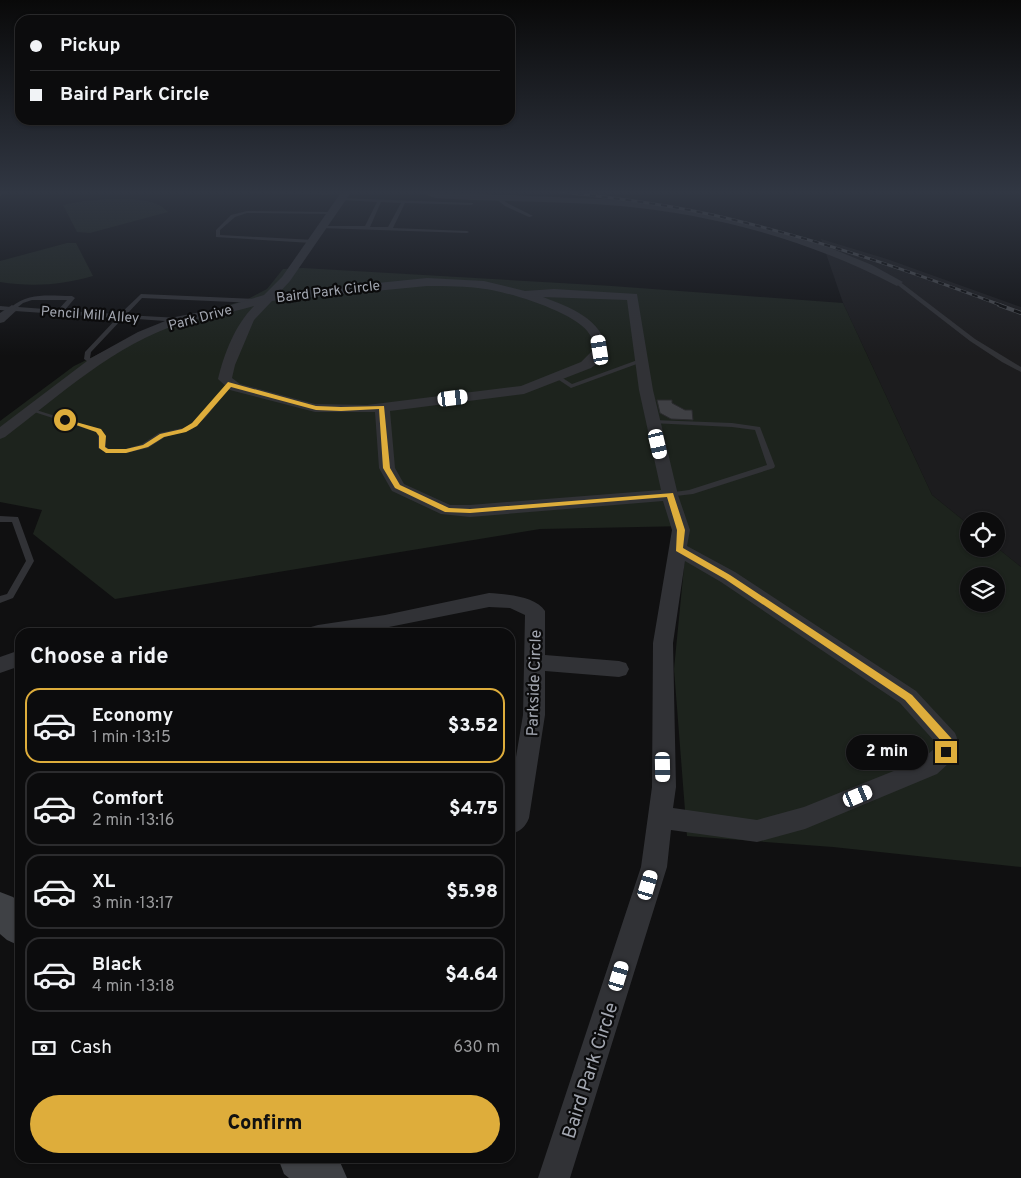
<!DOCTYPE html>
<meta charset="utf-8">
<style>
body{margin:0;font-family:Overpass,sans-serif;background:#1a1a1b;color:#f1f3f6;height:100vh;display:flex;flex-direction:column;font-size:19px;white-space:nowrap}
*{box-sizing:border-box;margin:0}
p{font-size:16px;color:#9a9b9d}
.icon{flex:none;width:28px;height:28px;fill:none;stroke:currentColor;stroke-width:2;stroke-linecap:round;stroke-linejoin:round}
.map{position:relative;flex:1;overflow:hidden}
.drawer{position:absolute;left:15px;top:628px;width:500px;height:535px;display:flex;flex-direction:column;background:#0c0c0d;border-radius:15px;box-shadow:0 1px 4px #0004,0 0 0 1px #2c2c2e}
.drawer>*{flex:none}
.guide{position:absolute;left:15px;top:15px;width:500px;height:110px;border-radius:15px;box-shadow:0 1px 4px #0004,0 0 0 1px #2c2c2e;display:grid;align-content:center;height:110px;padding:0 15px;background:#0c0c0d}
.tools{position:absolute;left:960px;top:512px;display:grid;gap:10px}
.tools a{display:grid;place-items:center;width:45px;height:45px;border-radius:50%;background:#0c0c0d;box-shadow:0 1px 4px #0004,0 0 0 1px #2c2c2e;font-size:25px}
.end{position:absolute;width:22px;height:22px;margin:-11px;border:6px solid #dead3b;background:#111;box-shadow:0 0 0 2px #111}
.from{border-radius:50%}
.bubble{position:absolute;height:35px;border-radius:18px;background:#0c0c0d;box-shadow:0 1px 4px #0004,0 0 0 1px #2c2c2e;font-size:16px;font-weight:800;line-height:35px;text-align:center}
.car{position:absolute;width:15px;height:30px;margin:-15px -8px;border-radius:6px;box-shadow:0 0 4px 1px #0007;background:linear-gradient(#fff 24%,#345 0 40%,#fff 0 76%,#345 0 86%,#fff 0)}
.guide b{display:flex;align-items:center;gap:18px;height:48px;font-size:19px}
.guide b+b{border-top:1px solid #2c2c2e}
.guide i{width:12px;height:12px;background:#f1f3f6}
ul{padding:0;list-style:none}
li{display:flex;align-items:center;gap:15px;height:75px;margin:0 10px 8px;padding:0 5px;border:2px solid #2c2c2e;border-radius:15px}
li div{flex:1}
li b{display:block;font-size:19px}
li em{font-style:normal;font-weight:800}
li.active{border-color:#dead3b}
li>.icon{width:45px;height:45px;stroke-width:1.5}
h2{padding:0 15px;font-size:22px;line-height:60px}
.pay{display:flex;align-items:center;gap:12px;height:55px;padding:0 15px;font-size:19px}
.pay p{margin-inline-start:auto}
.primary-button{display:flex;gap:10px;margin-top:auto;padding:10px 15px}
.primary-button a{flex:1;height:58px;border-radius:30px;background:#dead3b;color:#111;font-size:20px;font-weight:800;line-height:58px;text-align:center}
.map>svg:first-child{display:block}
</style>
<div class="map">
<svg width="1021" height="1178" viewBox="0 0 1021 1178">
<rect width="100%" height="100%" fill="#101011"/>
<path fill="#1c1c1e" d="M821,239l66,20 134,48v260l-25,-20v-26h-27v4l-37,-30 -89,-192z"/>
<g fill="#1d231d" fill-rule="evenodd">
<path d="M111,199c18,1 44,-2 57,13l-78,21 -13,-1 -14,-27 20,-4z"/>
<path d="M67,243h9l17,33c-31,9 -61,11 -93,6v-21z"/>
<path d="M303,268l309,18 231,17 89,192 37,30v24h27v-2l25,20v300l-188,-20 -146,-11 -13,-167 14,-143 -148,3 -425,70 -82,-65 9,-24 -42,-8v-81l74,-55 80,-39 92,-27 21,-11 16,-20zM969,576h27v28h-27z"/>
</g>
<path fill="#3f4044" stroke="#2a2a2d" d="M657,400h15v3l13,7h7l1,10 -22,-1 -11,-6z"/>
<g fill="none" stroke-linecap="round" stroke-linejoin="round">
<g fill="#313236" fill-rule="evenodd">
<path d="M233,191l94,2 2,1 -2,1 -92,-3z"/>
<path d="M498,197l11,7 24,12 -4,1 -24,-11 -9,-7v-1z"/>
<path d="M339,198l134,5v1l-2,1 -66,-2 -12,25 74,3 2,1 -2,1 -147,-5v-2h45l12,-24 -36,-2h-2zM381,202l20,1 -13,24h-18z"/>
<path d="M247,211l84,1 2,1 -2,1 -84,-1 -12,4 -15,13v5l94,5 1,1 -3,2 -96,-6v-7l15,-15z"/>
<path d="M895,281h4l76,58 46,28v5l-19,-10 -32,-21 -75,-58z"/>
<path d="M141,294l116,5 3,2 -3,2 -115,-5 -16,17 53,3 3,2 -3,2 -56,-4 -32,34 -1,6 6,5 -3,2 -9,-6 1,-7 32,-34 -117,-8v-4l11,1c19,-15 38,-11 61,-11l3,2 -11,13 56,3zM32,300h35l-9,10 -40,-3 5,-4z"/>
<path d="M643,358l2,1v2l-74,27 -15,-10 1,-1h4l11,7z"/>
<path d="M230,381l3,2 -1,1 -26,33 -14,12 -27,8 -17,11 -22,5h-19l-9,-5v-12l-2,-4 -68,-22 1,-1h4l67,21 6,6v11l3,2h17l16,-5 17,-11 29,-6 14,-12 26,-33z"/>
<path d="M653,420l79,3 28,4 15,39 -1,2 -81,26 -26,3 -1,-2 1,-2 22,-3 78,-25 -12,-35 -23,-3 -81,-4 -1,-1z"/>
<path d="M0,516l18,1 16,44 -21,37 -13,5v-7l7,-2 19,-33 -14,-39h-12z"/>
</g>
<g fill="#313236" fill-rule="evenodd">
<path d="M0,191h8l-8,5z"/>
<path d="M342,191h10l-62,90 -11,12 148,-15 57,3 41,10 29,-2 83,5 16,96 25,105 12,35 -3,16 48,26 181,119 39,42c9,19 -5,29 -18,41l-132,55 -48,13 -86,-12 -4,37 -97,311h-32l103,-311 11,-80 1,-144 19,-113 -9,-29 -193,16 -29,-3 -49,-23 -13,-23 -4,-56h-60l-85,-22 -12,-11c6,-25 17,-54 36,-73 -24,7 -48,10 -72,17 -67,21 -122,72 -177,114l-5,2v-12l91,-69 47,-26 37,-15 46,-9 43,-13 18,-18zM427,286c19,0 39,0 58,3 24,3 93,24 105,46 3,4 3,10 3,15l-12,12 -60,24 -154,19 -52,-1 -75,-20 -8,-6 3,-13 19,-45 18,-19zM543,297l84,3 12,90 22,100 -191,15h-20l-46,-21 -9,-16 -5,-57 134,-17 67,-26 8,-6 8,-12c-5,-31 -37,-43 -64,-53zM685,561l36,21 179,121 36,40 -1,5 -14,12 -117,47 -47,13 -84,-12 3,-21 -3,-144z"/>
<path d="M417,191l205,9 90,14 99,26 61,25 31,17 -6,4 -4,-2c-85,-44 -177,-69 -272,-78 -62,-5 -124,-4 -186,-8z"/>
<path d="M12,305l6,4 -14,13 -4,1v-10z"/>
<path d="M489,593c16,1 47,3 56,18v44l74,6 7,2 3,6 -3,6 -7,2 -74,-6v44l-16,103c-4,10 -9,13 -19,17v-42l13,-78 2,-100 -15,-7 -21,-1 -125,25h-56l3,-5 7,-2 67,-10z"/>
<path d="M20,650v16l-20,7v-16z"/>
</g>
<g fill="#3f4145" fill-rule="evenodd">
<path d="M0,892l13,5 7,6v43l-13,-6 -7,-6z"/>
<path d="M278,1158h56l6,4 7,16h-58l-5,-4z"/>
</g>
<defs>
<path id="rail-far1" d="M554,191c61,7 121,14 180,29 92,22 181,53 269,86"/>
<path id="rail" d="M999,305l22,8"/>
</defs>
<use href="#rail-far1" stroke="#4a4c50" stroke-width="3"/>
<use href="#rail" stroke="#4a4c50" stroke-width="4"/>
<use href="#rail-far1" stroke="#0b0b0c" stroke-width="2" stroke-dasharray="6" stroke-linecap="butt"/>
<use href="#rail" stroke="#0b0b0c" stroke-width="2.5" stroke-dasharray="8" stroke-linecap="butt"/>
</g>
<linearGradient id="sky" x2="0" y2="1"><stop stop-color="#090909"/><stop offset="0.54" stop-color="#313743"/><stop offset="1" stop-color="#313743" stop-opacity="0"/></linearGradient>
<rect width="1021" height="356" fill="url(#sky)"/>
<path fill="#dead3b" d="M228,382l88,24 25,1 43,-1 6,62 10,17 49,23 21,1 203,-16 12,37 -2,18 47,27 182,120 39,43 1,2 -2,15h-7l-1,-13 -37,-42 -180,-121 -49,-28 1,-21 -10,-33 -197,16 -25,-1 -50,-24 -12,-20 -4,-59 -38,2 -25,-1 -85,-23 -34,39 -11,6 -22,5 -16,10 -22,6h-20l-7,-5v-12l-3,-4 -34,-12 3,-1 36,10 5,7 -1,11 3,2h18l17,-4 17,-11 22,-5 10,-6z"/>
<g text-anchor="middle" stroke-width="4.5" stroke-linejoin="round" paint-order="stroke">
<g font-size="14" fill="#a2a6b0" stroke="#0b0b0c">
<text transform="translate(328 291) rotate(-7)" y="5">Baird Park Circle</text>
<text transform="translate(90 314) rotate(4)" y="5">Pencil Mill Alley</text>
<text transform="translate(200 317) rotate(-15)" y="5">Park Drive</text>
</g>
<g font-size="16" fill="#a2a6b0" stroke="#0b0b0c">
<text transform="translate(533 683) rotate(-88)" y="6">Parkside Circle</text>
</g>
<g font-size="19" fill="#a2a6b0" stroke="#0b0b0c">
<text transform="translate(589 1070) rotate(-72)" y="7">Baird Park Circle</text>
</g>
</g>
</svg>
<div class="tools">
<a><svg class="icon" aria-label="locate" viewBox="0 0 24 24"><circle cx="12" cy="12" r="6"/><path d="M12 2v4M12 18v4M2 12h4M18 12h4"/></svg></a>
<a><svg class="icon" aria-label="layers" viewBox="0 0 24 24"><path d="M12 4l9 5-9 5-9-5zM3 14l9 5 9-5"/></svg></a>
</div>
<i class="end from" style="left:65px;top:420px"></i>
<i class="end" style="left:946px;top:752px"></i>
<div class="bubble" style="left:846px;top:735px;width:82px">2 min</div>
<i class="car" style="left:600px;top:350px;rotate:351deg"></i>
<i class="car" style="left:453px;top:398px;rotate:83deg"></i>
<i class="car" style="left:658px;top:444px;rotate:167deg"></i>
<i class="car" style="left:663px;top:767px;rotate:179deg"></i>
<i class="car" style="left:858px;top:796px;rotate:67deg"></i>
<i class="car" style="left:648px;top:885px;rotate:17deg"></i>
<i class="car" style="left:619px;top:976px;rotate:17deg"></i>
<div class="guide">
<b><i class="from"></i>Pickup</b>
<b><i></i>Baird Park Circle</b>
</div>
<section class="drawer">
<h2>Choose a ride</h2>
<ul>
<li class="active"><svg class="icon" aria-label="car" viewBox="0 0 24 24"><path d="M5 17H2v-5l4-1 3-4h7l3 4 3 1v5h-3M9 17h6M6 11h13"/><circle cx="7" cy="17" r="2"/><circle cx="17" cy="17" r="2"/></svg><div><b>Economy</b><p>1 min · 13:15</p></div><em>$3.52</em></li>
<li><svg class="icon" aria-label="car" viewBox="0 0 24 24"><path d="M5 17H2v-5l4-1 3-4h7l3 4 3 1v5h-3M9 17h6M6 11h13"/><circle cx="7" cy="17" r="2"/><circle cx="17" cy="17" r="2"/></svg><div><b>Comfort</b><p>2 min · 13:16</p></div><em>$4.75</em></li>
<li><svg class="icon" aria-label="car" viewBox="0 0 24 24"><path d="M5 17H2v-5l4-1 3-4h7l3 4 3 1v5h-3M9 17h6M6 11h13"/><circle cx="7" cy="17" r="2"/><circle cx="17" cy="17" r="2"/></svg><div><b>XL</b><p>3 min · 13:17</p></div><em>$5.98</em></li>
<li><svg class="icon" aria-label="car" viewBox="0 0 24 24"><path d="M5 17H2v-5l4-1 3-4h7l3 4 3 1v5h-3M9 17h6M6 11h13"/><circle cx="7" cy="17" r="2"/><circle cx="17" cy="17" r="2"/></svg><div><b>Black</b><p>4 min · 13:18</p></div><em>$4.64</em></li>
</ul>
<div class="pay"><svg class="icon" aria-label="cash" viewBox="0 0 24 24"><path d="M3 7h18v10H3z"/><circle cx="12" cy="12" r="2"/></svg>Cash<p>630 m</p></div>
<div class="primary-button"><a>Confirm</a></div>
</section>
</div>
